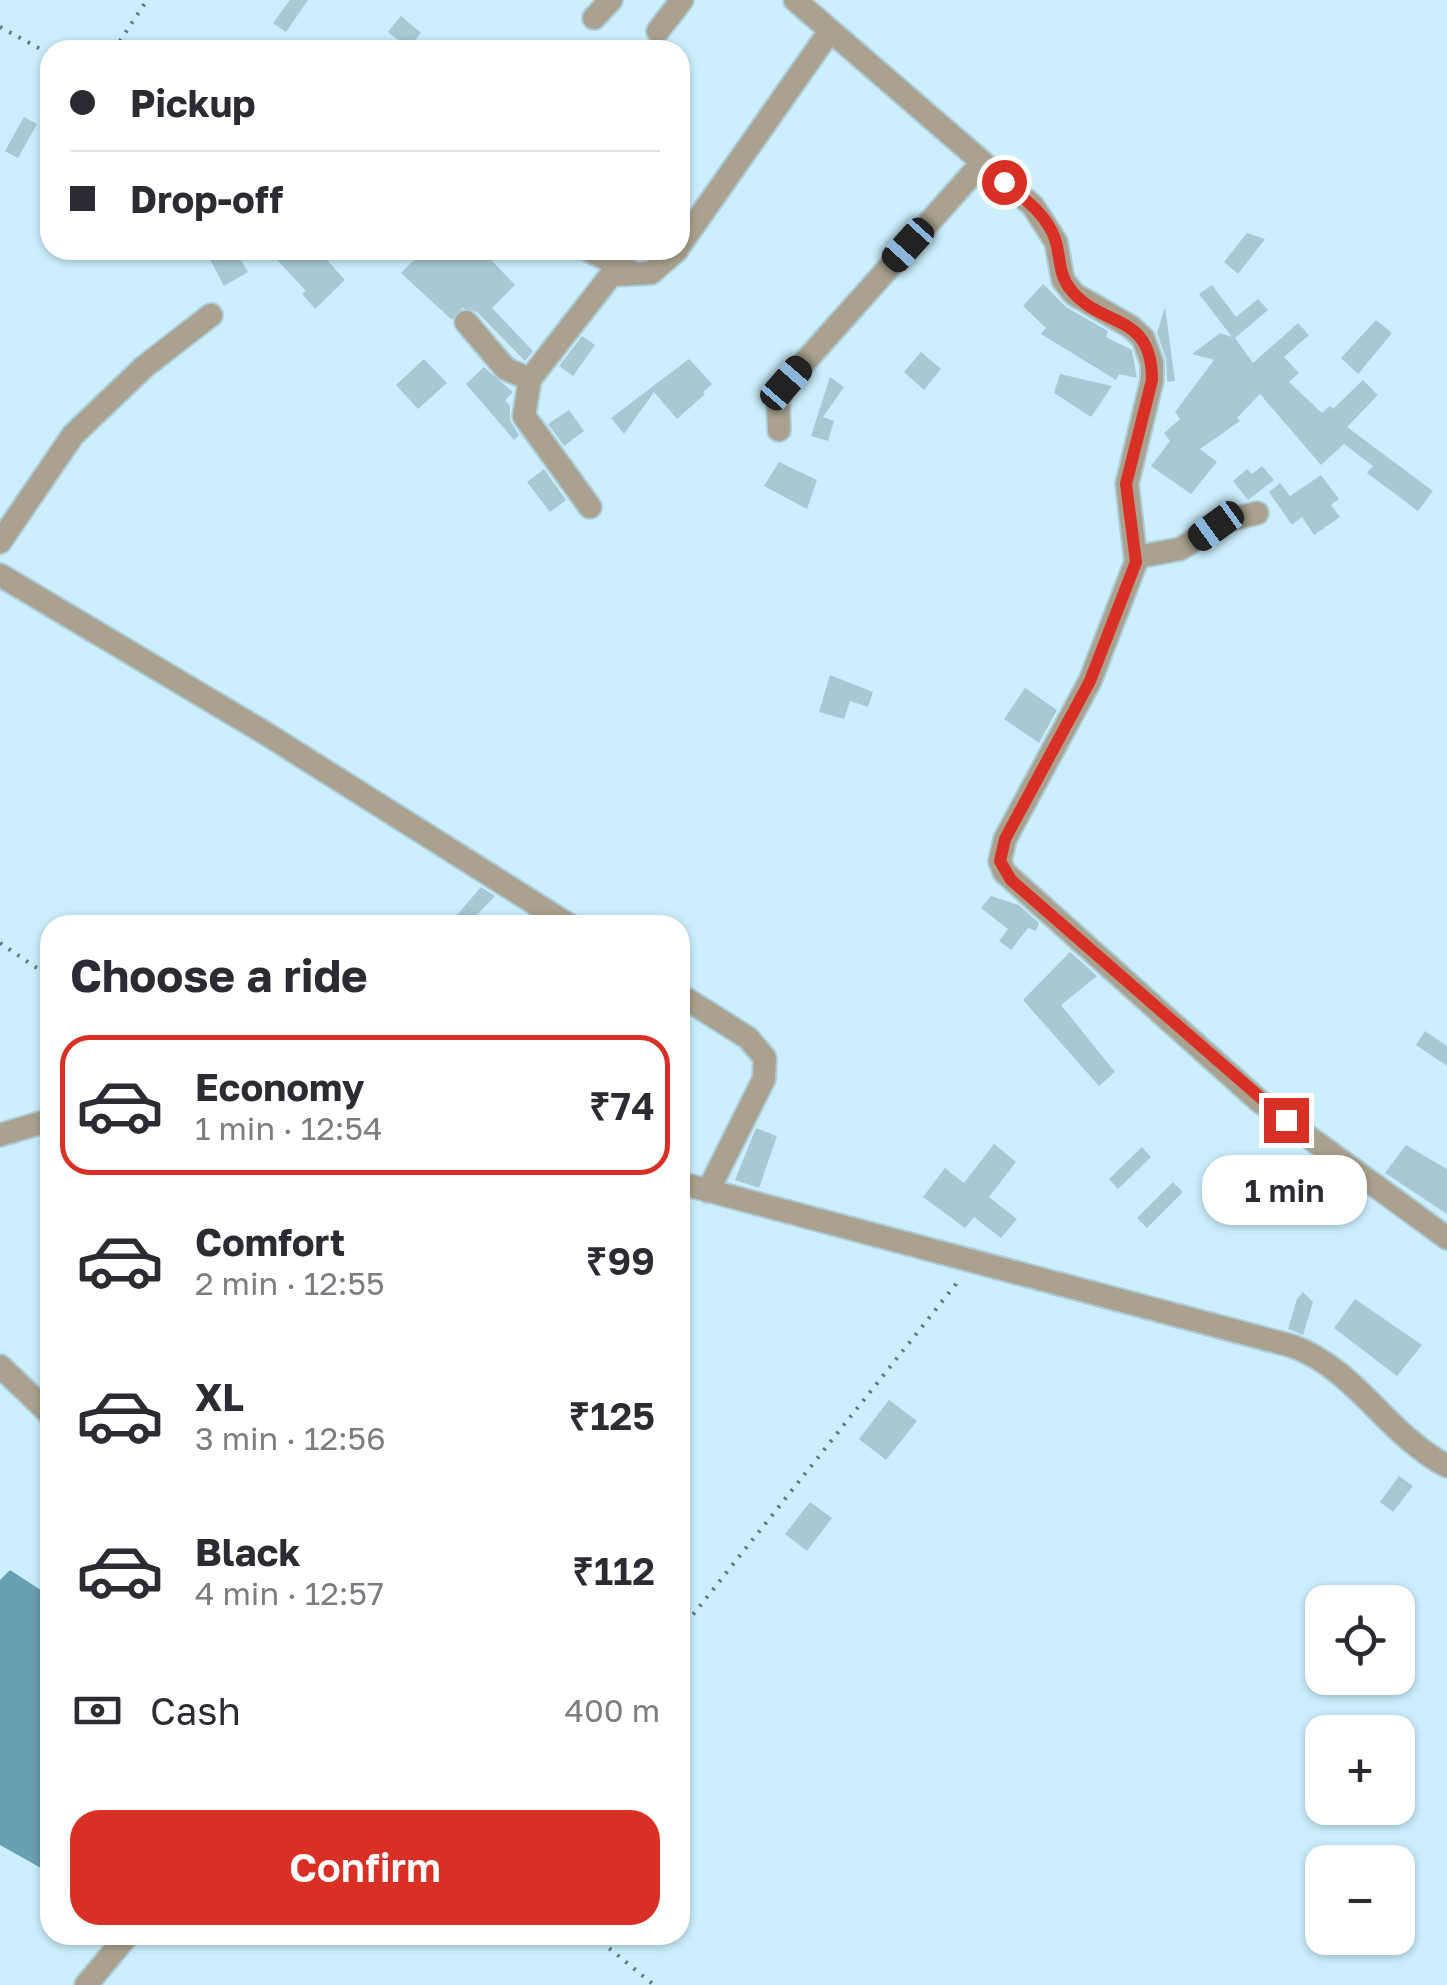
<!DOCTYPE html>
<meta charset="utf-8">
<style>
body{margin:0;font-family:"Golos Text",sans-serif;background:#f7f7f7;color:#2b2b33;height:100vh;display:flex;flex-direction:column;font-size:38px;white-space:nowrap}
*{box-sizing:border-box;margin:0}
p{font-size:32px;color:#7c7c81}
.icon{flex:none;width:55px;height:55px;fill:none;stroke:currentColor;stroke-width:2;stroke-linecap:round;stroke-linejoin:round}
.map{position:relative;flex:1;overflow:hidden}
.panel{position:absolute;left:40px;top:915px;width:650px;height:1030px;display:flex;flex-direction:column;background:#fff;border-radius:30px;box-shadow:0 2px 8px #0004}
.panel>*{flex:none}
.guide{position:absolute;left:40px;top:40px;width:650px;height:220px;border-radius:30px;box-shadow:0 2px 8px #0004;display:grid;align-content:center;height:220px;padding:0 30px;background:#fff}
.tools{position:absolute;left:1305px;top:1585px;display:grid;gap:20px}
.tools a{display:grid;place-items:center;width:110px;height:110px;border-radius:20px;background:#fff;box-shadow:0 2px 8px #0004;font-size:50px}
.end{position:absolute;width:45px;height:45px;margin:-22px;border:12px solid #d93025;background:#fff;box-shadow:0 0 0 5px #fff}
.from{border-radius:50%}
.bubble{position:absolute;height:70px;border-radius:30px;background:#fff;box-shadow:0 2px 8px #0004;font-size:32px;font-weight:600;line-height:70px;text-align:center}
.car{position:absolute;width:30px;height:60px;margin:-30px -15px;border-radius:12px;box-shadow:0 0 8px 2px #0007;background:linear-gradient(#222 24%,#8ab4d8 0 40%,#222 0 76%,#8ab4d8 0 86%,#222 0)}
.guide b{display:flex;align-items:center;gap:35px;height:95px;font-size:38px}
.guide b+b{border-top:2px solid #e1e1e2}
.guide i{width:25px;height:25px;background:#2b2b33}
ul{padding:0;list-style:none}
li{display:flex;align-items:center;gap:30px;height:140px;margin:0 20px 15px;padding:0 10px;border:5px solid transparent;border-radius:30px}
li div{flex:1}
li b{display:block;font-size:38px}
li em{font-style:normal;font-weight:600}
li.current{border-color:#d93025}
li>.icon{width:90px;height:90px;stroke-width:1.5}
h2{padding:0 30px;font-size:45px;line-height:120px}
.pay{display:flex;align-items:center;gap:25px;height:110px;padding:0 30px;font-size:38px}
.pay p{margin-inline-start:auto}
.cta{display:flex;gap:20px;margin-top:auto;padding:20px 30px}
.cta a{flex:1;height:115px;border-radius:30px;background:#d93025;color:#fff;font-size:40px;font-weight:600;line-height:115px;text-align:center}
.map>svg:first-child{display:block}
</style>
<div class="map">
<svg width="1447" height="1985" viewBox="0 0 1447 1985">
<rect width="100%" height="100%" fill="#cceffd"/>
<path fill="#68a0b4" d="M10,1570l40,26v277l-50,-28v-265z"/>
<g fill="#a7c9d6">
<path d="M290,0h18l-22,32 -13,-9z"/>
<path d="M401,16l20,17 -13,15 -20,-16z"/>
<path d="M24,117l13,7 -19,34 -13,-7z"/>
<path d="M1247,233l18,6 -27,35 -14,-12z"/>
<path d="M205,250h30l13,22 -24,14z"/>
<path d="M268,250h50l27,30 -30,29 -13,-15 4,-3z"/>
<path d="M424,250h58l33,35 -23,23 41,43 -8,10 -48,-49 -15,-4 -10,12 -51,-47z"/>
<path d="M1043,284l23,23 42,24 -2,6 26,13 5,28 -18,-4 -3,6 -75,-46 5,-6 -23,-22z"/>
<path d="M1212,285l24,32 22,-18 10,11 -33,28 18,25 45,-40 11,12 -25,22 15,16 -10,9 33,31 8,-7 3,3 30,-29 15,15 -31,32 86,64 -15,20 -51,-38 6,-7 -29,-22 -23,21 -61,-71 -23,24 3,3 -40,28 17,13 -26,32 -40,-28 19,-25 -6,-8 16,-14 -5,-7 39,-52 -22,-6 28,-21 12,4 -33,-43z"/>
<path d="M1165,307l10,74 -8,1 -1,-23 -9,-26z"/>
<path d="M1376,320l16,13 -34,41 -17,-16z"/>
<path d="M582,336l13,9 -22,31 -14,-10z"/>
<path d="M921,352l20,17 -17,21 -20,-18z"/>
<path d="M424,359l23,24 -29,26 -22,-24z"/>
<path d="M689,359l23,25 -9,8 2,2 -28,25 -23,-27 -30,42 -13,-16z"/>
<path d="M484,367l29,25 -8,8 5,6v14l9,15 -5,5 -48,-56z"/>
<path d="M1060,374l52,12 -21,31 -37,-24z"/>
<path d="M830,377l14,10 -21,30 11,4 -6,20 -17,-5z"/>
<path d="M569,410l15,21 -20,15 -16,-22z"/>
<path d="M779,462l38,18 -10,29 -43,-23z"/>
<path d="M1262,466l12,14 -26,20 -15,-19 14,-12 5,5z"/>
<path d="M544,469l22,31 -16,12 -23,-30z"/>
<path d="M1321,475l18,24 -8,6 9,12 -26,18 -12,-18 -10,8 -23,-33 11,-9 10,13z"/>
<path d="M830,675l43,17 -5,15 -18,-6 -6,18 -25,-7z"/>
<path d="M1025,688l32,22 -18,33 -35,-24z"/>
<path d="M481,887l14,9 -28,29 -11,-9z"/>
<path d="M991,896l28,9 20,18 -3,8 -8,-3 -17,22 -12,-9 9,-12 -27,-21z"/>
<path d="M1070,952l27,24 -36,29 54,67 -16,14 -76,-86z"/>
<path d="M1425,1031l22,15v20l-31,-21z"/>
<path d="M756,1128l21,8 -18,52 -24,-8z"/>
<path d="M994,1144l22,18 -27,35 28,22 -16,19 -27,-21 -9,11 -42,-31 22,-29 19,15z"/>
<path d="M1406,1145l41,24v45l-62,-41z"/>
<path d="M1142,1147l9,10 -33,32 -9,-10z"/>
<path d="M1173,1182l10,10 -36,36 -10,-10z"/>
<path d="M1303,1292l10,10 -10,33 -15,-6 9,-30z"/>
<path d="M1355,1299l67,46 -25,31 -63,-48z"/>
<path d="M889,1400l28,21 -31,39 -27,-21z"/>
<path d="M1399,1476l14,10 -20,26 -13,-10z"/>
<path d="M810,1502l22,16 -25,33 -22,-17z"/>
</g>
<g fill="none" stroke-linecap="round" stroke-linejoin="round">
<defs>
<g id="minor">
<path d="M795,0l238,206 23,36 7,38 11,14 57,33 12,11 9,25v17l-25,104 9,78 -46,119 -85,158 -5,22 4,11 254,228 189,138"/>
<path d="M594,18l17,-18"/>
<path d="M658,31l24,-31"/>
<path d="M680,245l150,-214"/>
<path d="M588,250l46,23"/>
<path d="M466,322l40,47 24,10 81,-104 40,-2 26,-23"/>
<path d="M530,379l-6,37 66,91"/>
<path d="M779,430l-1,-29 8,-18 196,-220"/>
<path d="M0,542l73,-107 71,-68 67,-52"/>
<path d="M1137,557l43,-8 45,-28 32,-8"/>
<path d="M0,575l265,158 304,192"/>
<path d="M680,995l68,43 17,20 -1,21 -56,112"/>
<path d="M0,1135l50,-15"/>
<path d="M680,1183l612,163c64,23 95,89 155,120"/>
<path d="M0,1366l50,48"/>
<path d="M86,1985l42,-50"/>
</g>
</defs>
<use href="#minor" stroke="#adccd9" stroke-width="26"/>
<g stroke="#627982" stroke-width="4" stroke-dasharray="2.5 8" stroke-linecap="butt">
<path d="M0,27l50,27"/>
<path d="M114,50l33,-50"/>
<path d="M0,943l50,34"/>
<path d="M680,1631l276,-347 1,-7"/>
<path d="M593,1935l61,50"/>
</g>
<use href="#minor" stroke="#aaa28e" stroke-width="22"/>
</g>
<g fill="none" stroke-linecap="round" stroke-linejoin="round">
<path stroke="#d93025" stroke-width="12" d="M1004,182c20,16 42,32 51,57 6,18 3,36 16,51 32,39 81,22 81,90l-26,104 10,78 -46,119 -85,158 -5,22 11,19 275,240"/>
</g>
</svg>
<div class="tools">
<a><svg class="icon" aria-label="locate" viewBox="0 0 24 24"><circle cx="12" cy="12" r="6"/><path d="M12 2v4M12 18v4M2 12h4M18 12h4"/></svg></a>
<a>+</a>
<a>−</a>
</div>
<i class="end from" style="left:1004px;top:182px"></i>
<i class="end" style="left:1286px;top:1120px"></i>
<div class="bubble" style="left:1202px;top:1155px;width:165px">1 min</div>
<i class="car" style="left:908px;top:245px;rotate:222deg"></i>
<i class="car" style="left:786px;top:383px;rotate:41deg"></i>
<i class="car" style="left:1216px;top:526px;rotate:234deg"></i>
<div class="guide">
<b><i class="from"></i>Pickup</b>
<b><i></i>Drop-off</b>
</div>
<section class="panel">
<h2>Choose a ride</h2>
<ul>
<li class="current"><svg class="icon" aria-label="car" viewBox="0 0 24 24"><path d="M5 17H2v-5l4-1 3-4h7l3 4 3 1v5h-3M9 17h6M6 11h13"/><circle cx="7" cy="17" r="2"/><circle cx="17" cy="17" r="2"/></svg><div><b>Economy</b><p>1 min · 12:54</p></div><em>₹74</em></li>
<li><svg class="icon" aria-label="car" viewBox="0 0 24 24"><path d="M5 17H2v-5l4-1 3-4h7l3 4 3 1v5h-3M9 17h6M6 11h13"/><circle cx="7" cy="17" r="2"/><circle cx="17" cy="17" r="2"/></svg><div><b>Comfort</b><p>2 min · 12:55</p></div><em>₹99</em></li>
<li><svg class="icon" aria-label="car" viewBox="0 0 24 24"><path d="M5 17H2v-5l4-1 3-4h7l3 4 3 1v5h-3M9 17h6M6 11h13"/><circle cx="7" cy="17" r="2"/><circle cx="17" cy="17" r="2"/></svg><div><b>XL</b><p>3 min · 12:56</p></div><em>₹125</em></li>
<li><svg class="icon" aria-label="car" viewBox="0 0 24 24"><path d="M5 17H2v-5l4-1 3-4h7l3 4 3 1v5h-3M9 17h6M6 11h13"/><circle cx="7" cy="17" r="2"/><circle cx="17" cy="17" r="2"/></svg><div><b>Black</b><p>4 min · 12:57</p></div><em>₹112</em></li>
</ul>
<div class="pay"><svg class="icon" aria-label="cash" viewBox="0 0 24 24"><path d="M3 7h18v10H3z"/><circle cx="12" cy="12" r="2"/></svg>Cash<p>400 m</p></div>
<div class="cta"><a>Confirm</a></div>
</section>
</div>
